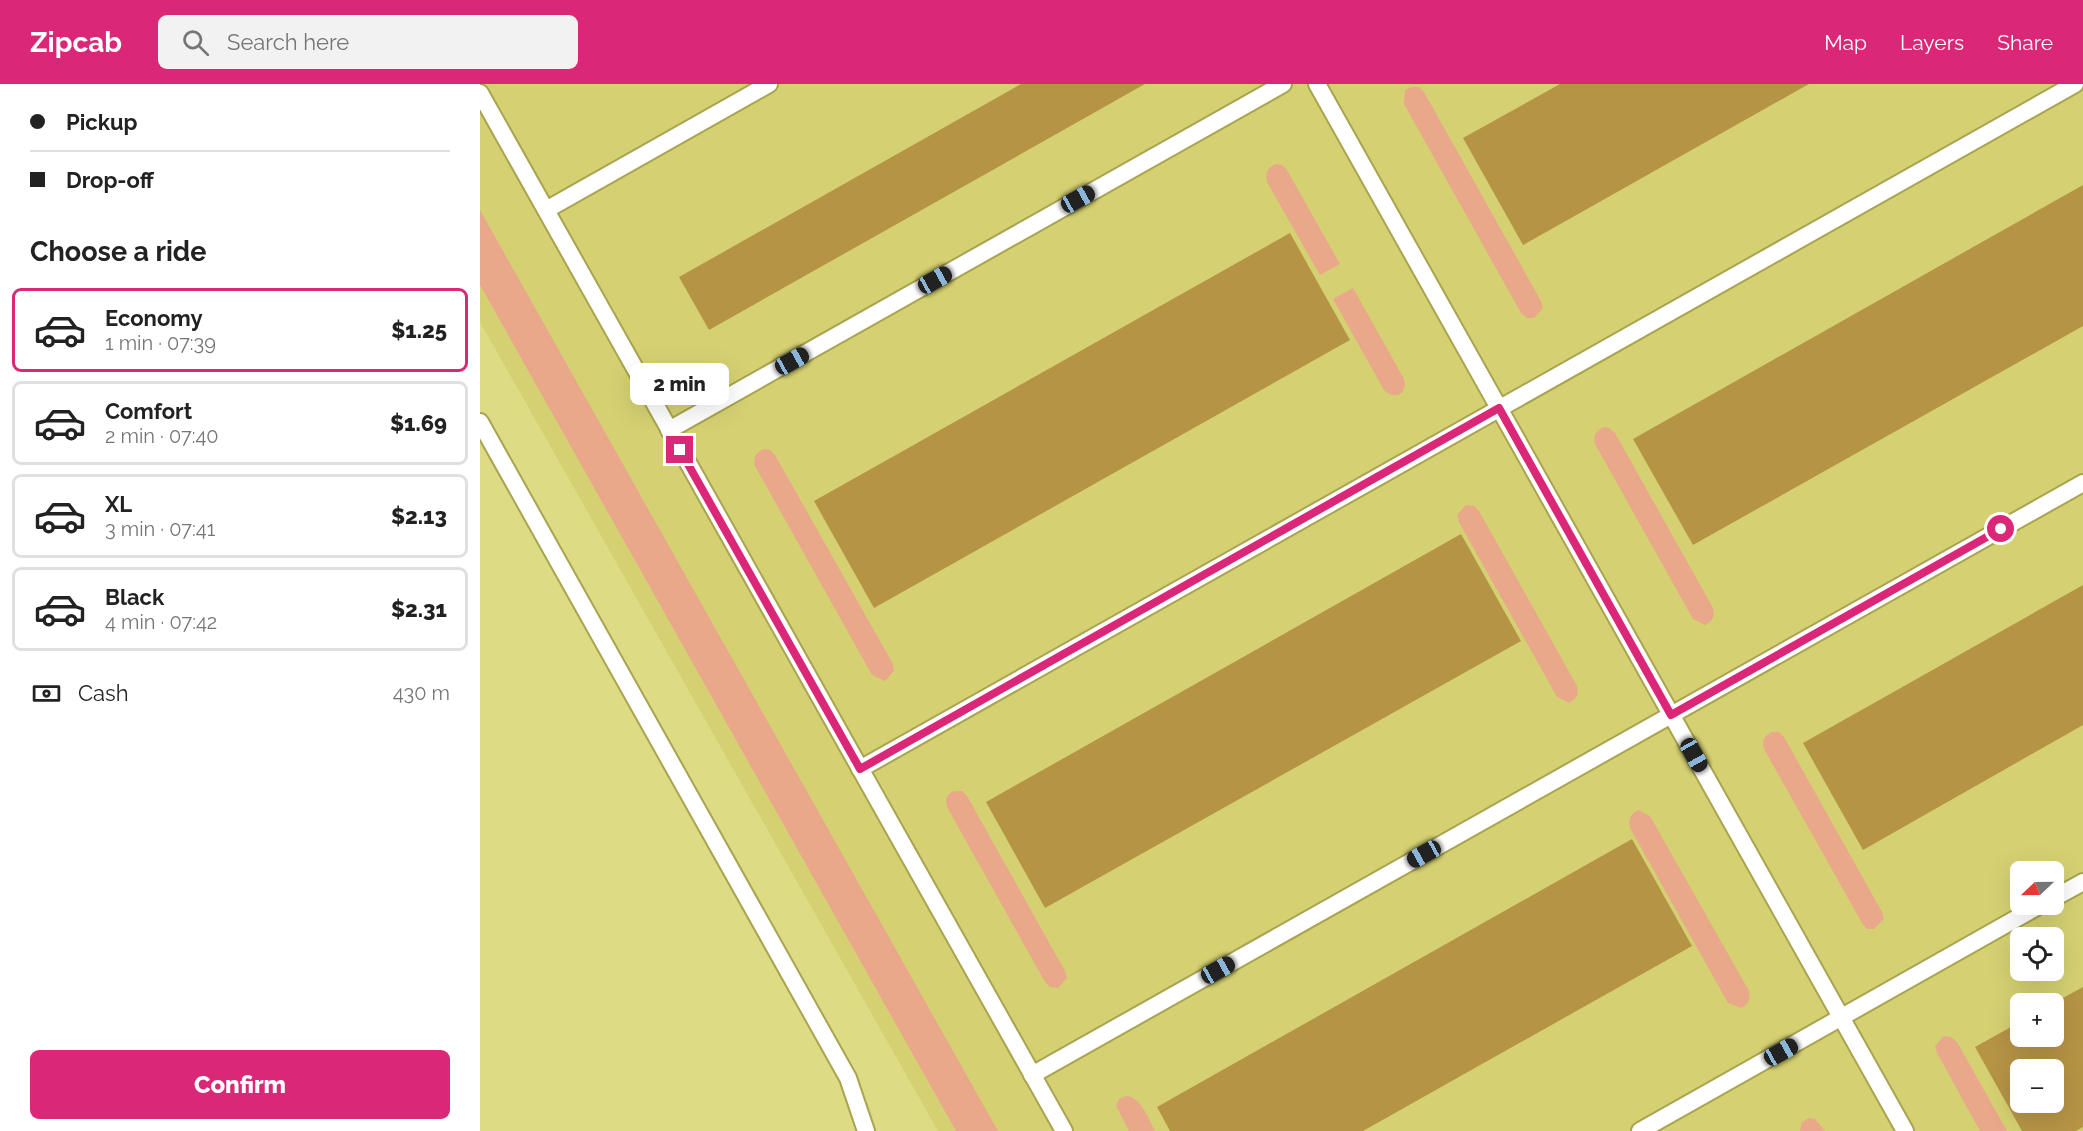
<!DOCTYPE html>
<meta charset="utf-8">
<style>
body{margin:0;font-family:Raleway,sans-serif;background:#f2f2f2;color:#222;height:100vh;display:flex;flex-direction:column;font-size:22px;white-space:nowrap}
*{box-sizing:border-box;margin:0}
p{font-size:20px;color:#767676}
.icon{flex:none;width:33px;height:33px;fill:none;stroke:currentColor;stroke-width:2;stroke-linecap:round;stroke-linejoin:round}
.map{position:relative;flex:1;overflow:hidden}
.details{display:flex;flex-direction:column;background:#fff;width:480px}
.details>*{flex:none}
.top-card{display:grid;align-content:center;height:132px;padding:0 30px;background:#fff}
.needle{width:39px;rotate:248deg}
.buttons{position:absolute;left:1530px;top:777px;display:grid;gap:12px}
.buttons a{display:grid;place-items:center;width:54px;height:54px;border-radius:9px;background:#fff;box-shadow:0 6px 24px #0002;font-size:30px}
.end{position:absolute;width:27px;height:27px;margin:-14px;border:8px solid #db2777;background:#fff;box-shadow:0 0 0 3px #fff}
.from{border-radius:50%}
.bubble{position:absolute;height:42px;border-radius:9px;background:#fff;box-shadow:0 6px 24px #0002;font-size:20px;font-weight:800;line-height:42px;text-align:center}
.car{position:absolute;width:18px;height:36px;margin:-18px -9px;border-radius:8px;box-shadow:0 0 4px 2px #0007;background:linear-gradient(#222 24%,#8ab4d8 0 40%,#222 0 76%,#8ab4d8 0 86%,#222 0)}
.top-card b{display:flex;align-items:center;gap:21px;height:57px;font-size:22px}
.top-card b+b{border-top:2px solid #e0e0e0}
.top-card i{width:15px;height:15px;background:#222}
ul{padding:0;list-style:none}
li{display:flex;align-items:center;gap:18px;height:84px;margin:0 12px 9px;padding:0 18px;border:3px solid #e0e0e0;border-radius:9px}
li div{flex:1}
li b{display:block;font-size:22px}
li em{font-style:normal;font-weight:800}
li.on{border-color:#db2777}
li>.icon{width:54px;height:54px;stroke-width:1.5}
h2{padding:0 30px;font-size:27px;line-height:72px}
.pay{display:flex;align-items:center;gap:15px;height:66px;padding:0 30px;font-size:22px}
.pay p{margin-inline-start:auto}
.button{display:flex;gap:12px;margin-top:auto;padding:12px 30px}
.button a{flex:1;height:69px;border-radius:9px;background:#db2777;color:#fff;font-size:24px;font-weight:800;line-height:69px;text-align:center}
header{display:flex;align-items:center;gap:36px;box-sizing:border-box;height:84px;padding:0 30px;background:#db2777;color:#fff}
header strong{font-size:28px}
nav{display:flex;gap:33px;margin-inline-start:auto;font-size:21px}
.search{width:420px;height:54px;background:#f2f2f2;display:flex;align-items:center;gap:15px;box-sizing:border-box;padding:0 21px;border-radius:9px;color:#767676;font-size:22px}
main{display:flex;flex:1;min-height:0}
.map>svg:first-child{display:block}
</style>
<header>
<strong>Zipcab</strong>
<div class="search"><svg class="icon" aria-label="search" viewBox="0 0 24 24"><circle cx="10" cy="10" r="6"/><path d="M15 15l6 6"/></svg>Search here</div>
<nav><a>Map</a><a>Layers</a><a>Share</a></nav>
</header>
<main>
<section class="details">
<div class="top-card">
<b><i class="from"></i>Pickup</b>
<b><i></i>Drop-off</b>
</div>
<h2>Choose a ride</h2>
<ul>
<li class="on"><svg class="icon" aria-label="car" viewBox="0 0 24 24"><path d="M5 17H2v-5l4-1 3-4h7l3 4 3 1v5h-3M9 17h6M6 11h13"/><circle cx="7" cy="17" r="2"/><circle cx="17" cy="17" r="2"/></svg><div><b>Economy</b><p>1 min · 07:39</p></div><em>$1.25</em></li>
<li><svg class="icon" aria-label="car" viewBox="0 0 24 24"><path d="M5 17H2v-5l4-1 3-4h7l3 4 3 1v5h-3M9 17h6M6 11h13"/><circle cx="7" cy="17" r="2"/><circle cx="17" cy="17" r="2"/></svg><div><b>Comfort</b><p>2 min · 07:40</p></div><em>$1.69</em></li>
<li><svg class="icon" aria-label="car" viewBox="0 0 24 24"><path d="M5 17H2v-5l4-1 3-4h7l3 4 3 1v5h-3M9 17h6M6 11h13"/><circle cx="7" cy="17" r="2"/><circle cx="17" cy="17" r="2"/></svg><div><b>XL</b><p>3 min · 07:41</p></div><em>$2.13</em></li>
<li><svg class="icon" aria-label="car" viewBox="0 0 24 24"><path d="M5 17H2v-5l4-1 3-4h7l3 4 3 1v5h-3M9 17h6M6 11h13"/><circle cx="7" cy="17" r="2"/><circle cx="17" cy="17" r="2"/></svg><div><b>Black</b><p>4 min · 07:42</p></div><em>$2.31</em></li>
</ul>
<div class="pay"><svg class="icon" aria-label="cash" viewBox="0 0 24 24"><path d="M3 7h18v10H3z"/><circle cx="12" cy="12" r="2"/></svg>Cash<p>430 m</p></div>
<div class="button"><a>Confirm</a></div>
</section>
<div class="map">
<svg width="1603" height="1047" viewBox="0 0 1603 1047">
<rect width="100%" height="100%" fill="#dedb85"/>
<path fill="#d5d172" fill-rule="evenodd" d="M0,0h1603v1047h-1145l-458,-809zM1540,788h34v32h-34zM1540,854h34v32h-34zM1540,920h34v32h-34zM1540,986h34v32h-34z"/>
<g fill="#e8a889">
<path d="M932,3h7l5,5 117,209 2,7 -9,10h-7l-6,-5 -117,-209 1,-14z"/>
<path d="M795,80l7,1 5,5 53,94 -20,11 -53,-93c-2,-9 0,-13 8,-18z"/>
<path d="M0,126l518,921h-42l-476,-846z"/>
<path d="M873,204l51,91c4,15 -9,22 -20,11l-51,-91z"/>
<path d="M1123,343l6,1 6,5 98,175c2,9 0,13 -8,17l-12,-6 -98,-175c-2,-8 0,-12 8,-17z"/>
<path d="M283,365l7,1 5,5 118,209 1,7 -9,10 -13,-6 -117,-209c-2,-8 0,-12 8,-17z"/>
<path d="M986,421l8,1 5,5 98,175c2,9 0,13 -8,17l-12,-6 -98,-175 -2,-7z"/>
<path d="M1292,648h7l5,5 98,175 2,7 -10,10h-7l-5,-6 -98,-174c-2,-9 0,-13 8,-17z"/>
<path d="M474,707h8l5,5 98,175 2,7 -9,10 -8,-1 -5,-5 -98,-175c-2,-8 -1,-12 7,-16z"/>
<path d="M1158,726l12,6 99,175c1,9 0,13 -8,17l-13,-5 -98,-175c-2,-9 0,-13 8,-18z"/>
<path d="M1464,952l7,1 6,5 50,89h-27l-43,-78 -2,-7z"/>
<path d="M646,1012c15,1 22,22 29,35h-26l-13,-25 3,-7z"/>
<path d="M1329,1034l6,1 10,12h-25l2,-9z"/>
</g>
<g fill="#b69446" fill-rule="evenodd">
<path d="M541,0h124l-436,246 -30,-53z"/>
<path d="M1080,0h249l-286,161 -60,-107z"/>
<path d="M1603,101v141l-390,219 -60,-106z"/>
<path d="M810,149l60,107 -476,268 -60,-107z"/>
<path d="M981,450l60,107 -476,267 -59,-106z"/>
<path d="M1603,501v140l-220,125 -60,-107z"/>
<path d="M1152,755l60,107 -329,185h-193l-13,-24z"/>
<path d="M1603,903v140l-7,4h-54l-47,-84 45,-25v14h34v-33zM1540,986h34v32h-34z"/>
</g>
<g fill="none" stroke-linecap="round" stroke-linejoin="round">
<defs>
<g id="lane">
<path d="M837,0l588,1047"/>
<path d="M0,9l584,1038"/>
<path d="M66,126l223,-126"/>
<path d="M0,338l368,656 18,53"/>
<path d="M189,346l614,-346"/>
<path d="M380,685l1215,-685"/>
<path d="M1574,814l29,-16"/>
<path d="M552,991l1051,-592"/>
<path d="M1160,1047l402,-227"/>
</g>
</defs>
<use href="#lane" stroke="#a8a44f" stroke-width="20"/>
<use href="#lane" stroke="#fff" stroke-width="16"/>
</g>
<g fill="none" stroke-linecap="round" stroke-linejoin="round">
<path stroke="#db2777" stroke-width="8" d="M200,366l180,319 639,-361 172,307 330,-186"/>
</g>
</svg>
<div class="buttons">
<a><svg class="needle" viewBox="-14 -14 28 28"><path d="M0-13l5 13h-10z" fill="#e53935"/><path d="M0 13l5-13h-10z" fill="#767676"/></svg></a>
<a><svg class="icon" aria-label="locate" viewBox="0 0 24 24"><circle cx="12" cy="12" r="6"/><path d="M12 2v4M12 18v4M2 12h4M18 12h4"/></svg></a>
<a>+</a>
<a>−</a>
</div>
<i class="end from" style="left:1521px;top:445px"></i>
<i class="end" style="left:200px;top:366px"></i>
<div class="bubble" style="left:150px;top:279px;width:99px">2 min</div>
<i class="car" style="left:598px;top:115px;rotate:61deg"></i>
<i class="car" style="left:455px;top:196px;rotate:61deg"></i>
<i class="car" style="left:312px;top:277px;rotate:61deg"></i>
<i class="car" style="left:1214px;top:671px;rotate:151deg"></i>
<i class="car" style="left:944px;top:770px;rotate:241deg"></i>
<i class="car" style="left:738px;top:886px;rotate:61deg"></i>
<i class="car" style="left:1301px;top:968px;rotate:61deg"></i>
</div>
</main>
